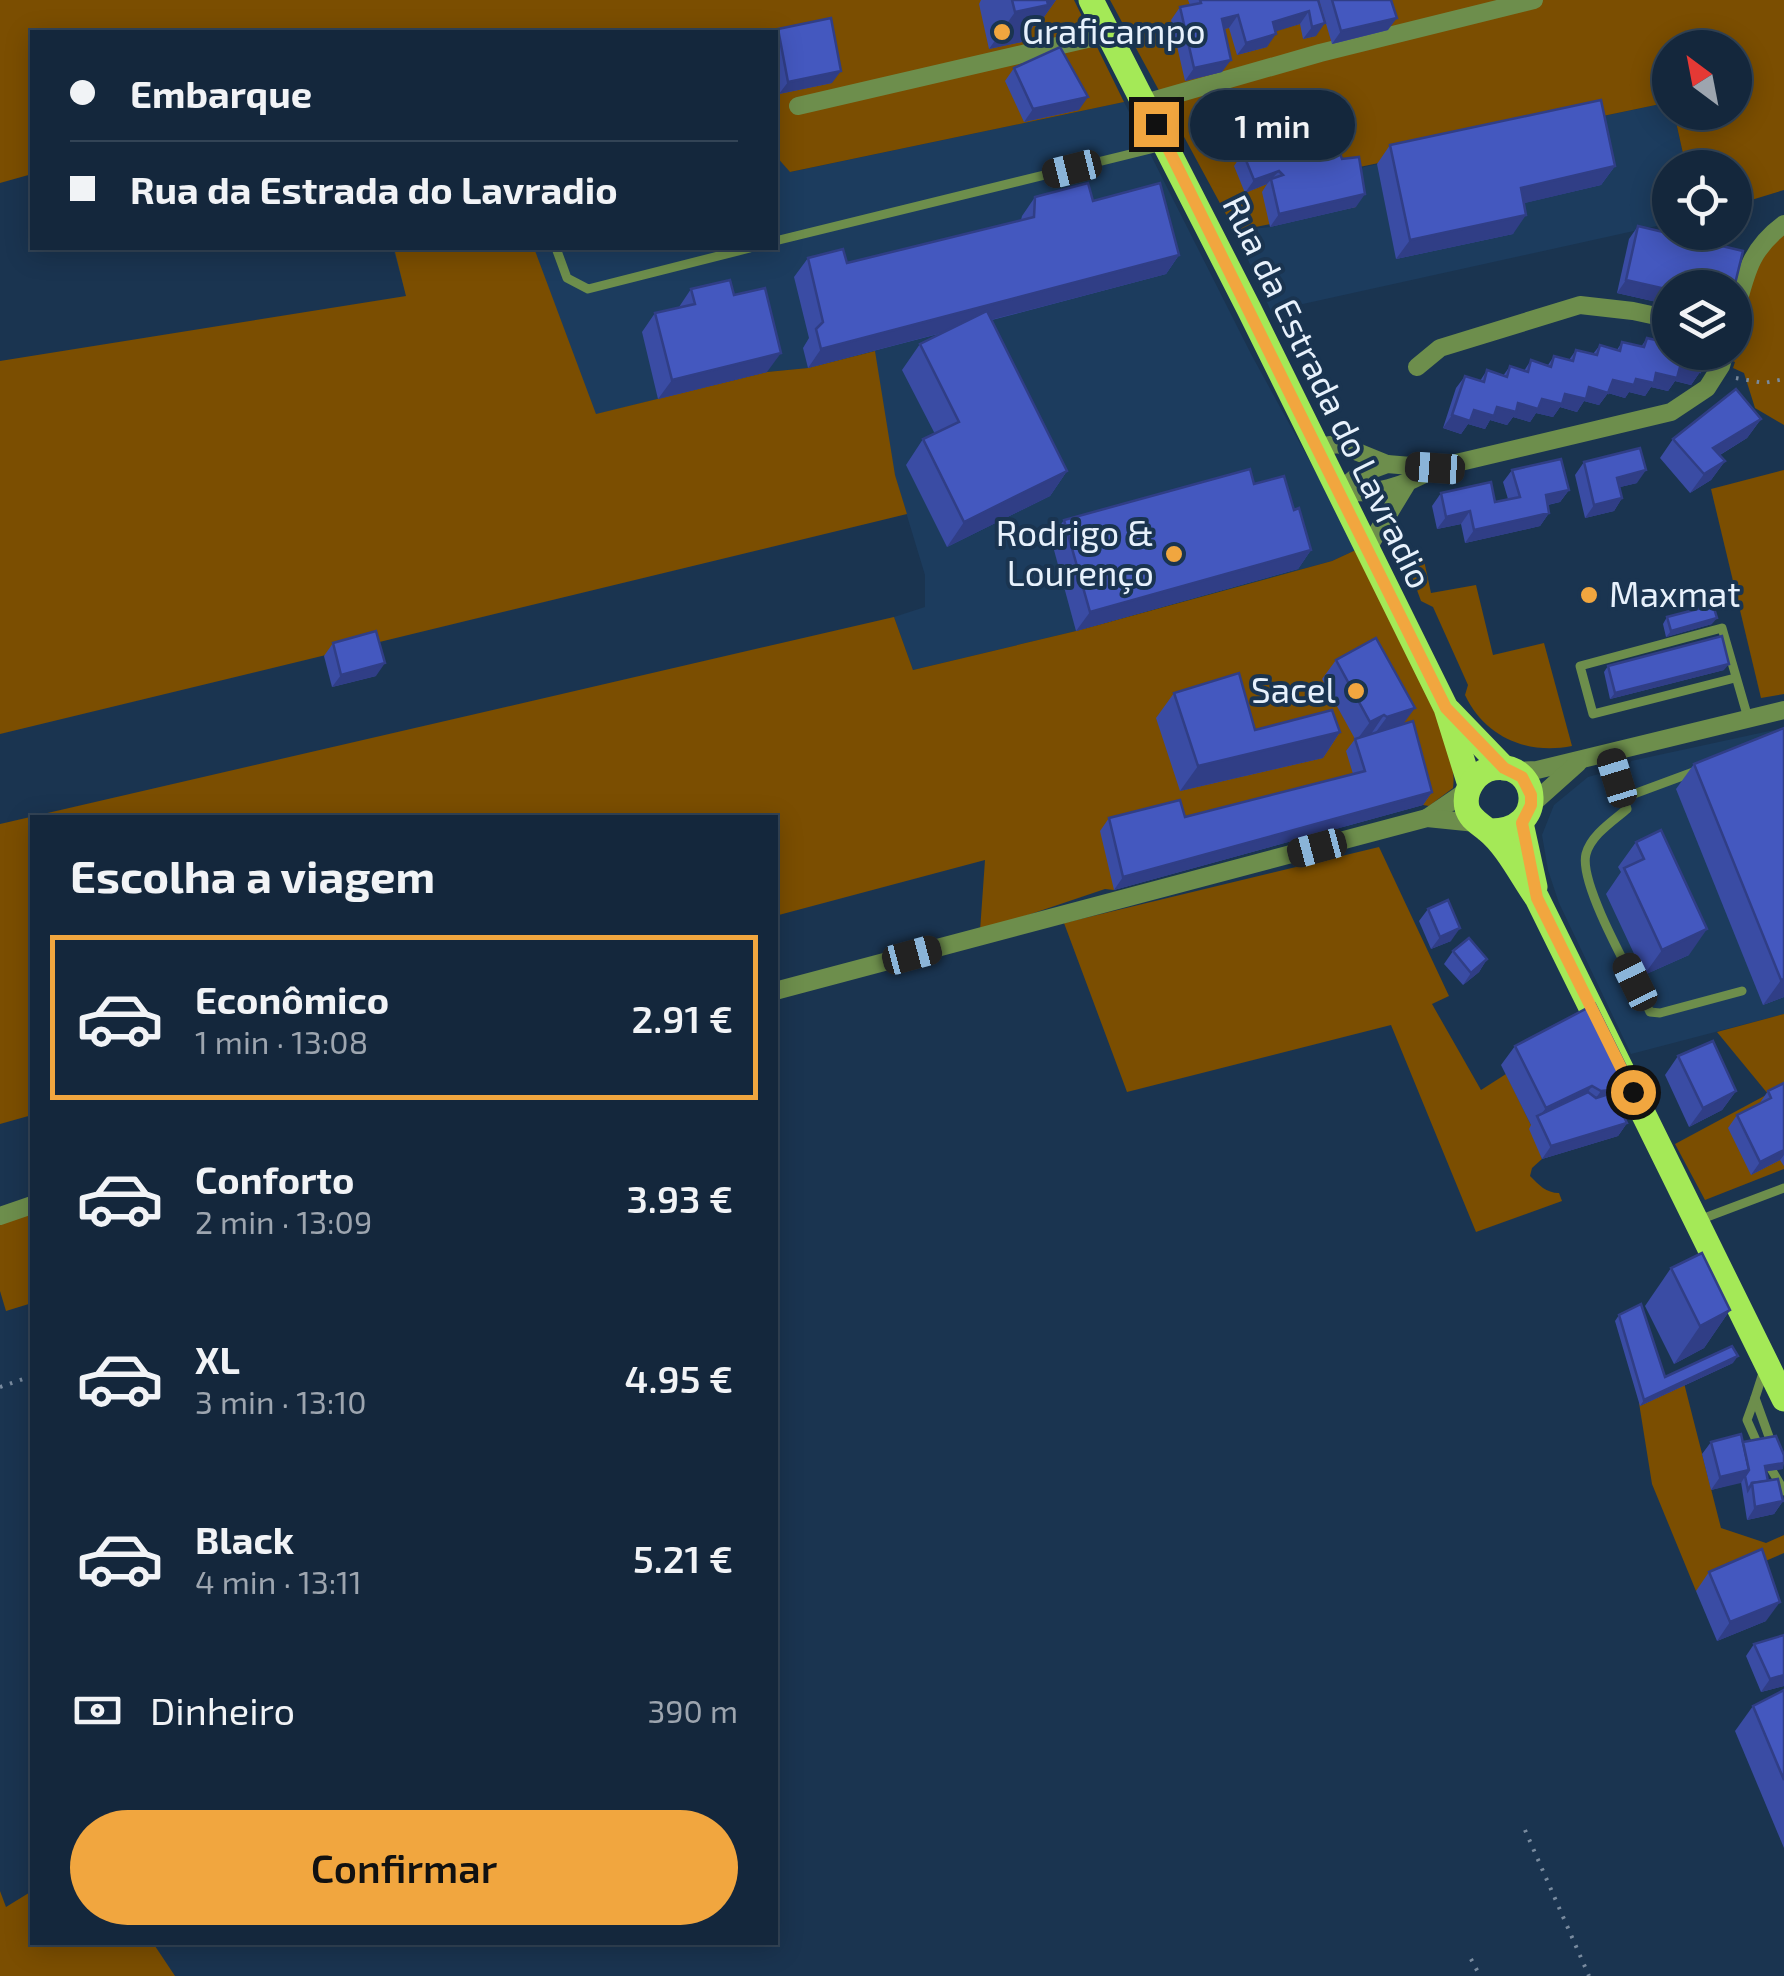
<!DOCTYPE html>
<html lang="pt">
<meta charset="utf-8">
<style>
body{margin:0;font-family:"Exo 2",sans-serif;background:#1d2f43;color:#f1f3f6;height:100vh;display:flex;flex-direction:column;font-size:38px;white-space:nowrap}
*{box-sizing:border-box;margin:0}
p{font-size:32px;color:#9da5af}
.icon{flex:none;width:55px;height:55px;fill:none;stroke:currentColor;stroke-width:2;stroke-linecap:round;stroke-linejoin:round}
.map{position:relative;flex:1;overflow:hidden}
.details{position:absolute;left:30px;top:815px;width:748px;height:1130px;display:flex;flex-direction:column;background:#14273c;border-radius:0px;box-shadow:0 5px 25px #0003,0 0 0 2px #334456}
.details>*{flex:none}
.hud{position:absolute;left:30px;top:30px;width:748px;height:220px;border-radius:0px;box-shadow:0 5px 25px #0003,0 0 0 2px #334456;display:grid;align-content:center;height:220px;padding:0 40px;background:#14273c}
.needle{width:65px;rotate:328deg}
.tools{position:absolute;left:1652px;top:30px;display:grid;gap:20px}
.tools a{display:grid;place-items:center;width:100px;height:100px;border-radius:50%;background:#14273c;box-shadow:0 5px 25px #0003,0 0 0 2px #334456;font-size:50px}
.end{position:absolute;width:45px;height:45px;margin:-22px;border:12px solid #f1a63f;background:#111;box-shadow:0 0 0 5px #111}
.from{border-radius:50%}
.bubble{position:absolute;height:70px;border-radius:35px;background:#14273c;box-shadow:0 5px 25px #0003,0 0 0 2px #334456;font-size:32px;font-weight:600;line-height:70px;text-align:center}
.car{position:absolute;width:30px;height:60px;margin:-30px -15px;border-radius:12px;box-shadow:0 0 8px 2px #0007;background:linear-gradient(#222 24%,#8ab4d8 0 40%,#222 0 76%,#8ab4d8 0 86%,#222 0)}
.hud b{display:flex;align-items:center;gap:35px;height:95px;font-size:38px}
.hud b+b{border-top:2px solid #334456}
.hud i{width:25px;height:25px;background:#f1f3f6}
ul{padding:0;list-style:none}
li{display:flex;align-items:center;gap:30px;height:165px;margin:0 20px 15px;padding:0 20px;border:5px solid transparent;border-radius:0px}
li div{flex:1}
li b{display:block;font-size:38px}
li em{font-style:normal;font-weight:600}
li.on{border-color:#f1a63f}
li>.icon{width:90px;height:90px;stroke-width:1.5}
h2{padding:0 40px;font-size:45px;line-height:120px}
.pay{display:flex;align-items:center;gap:25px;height:110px;padding:0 40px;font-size:38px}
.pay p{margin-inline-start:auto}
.primary-button{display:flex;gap:20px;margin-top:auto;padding:20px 40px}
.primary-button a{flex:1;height:115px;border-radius:60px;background:#f1a63f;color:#111;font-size:40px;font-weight:600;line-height:115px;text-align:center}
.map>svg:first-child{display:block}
</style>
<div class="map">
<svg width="1784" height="1976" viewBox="0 0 1784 1976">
<rect width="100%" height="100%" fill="#1a3450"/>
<g fill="#1c3c5e">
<path d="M1124,102l127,252 107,195 -26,12 -256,70 -163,39 -19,-53 31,-10v-32l-30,-99 -87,-108 -41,4 -306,76 -34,-76 -34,-124h382v-93l16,17z"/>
<path d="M1670,102v10l4,1 12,54 -16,1v55l-399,88 -36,-80 35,-4 85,-20 -5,-37z"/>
<path d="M1784,728v286l-153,40 -72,-151 -11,-33 -6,-35 12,-30 34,-28 11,-3 8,7 20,-7 4,-13z"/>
</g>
<g fill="#7b4e01">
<path d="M0,0h1074l50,102 -334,70 -15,-17v-123h-743v142l-32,9z"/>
<path d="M1110,0h674v190l-49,15v-37l-49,-1 -12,-54 61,-1v-64h-65v54l-320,67 6,38 -121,24z"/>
<path d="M1784,224v201l-29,-17 -11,-35 -11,-5 2,-6 -5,-2c7,-27 2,-72 21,-100 9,-13 22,-24 33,-36z"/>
<path d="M394,248h140l62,166 171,-42 41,-4 67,-17 20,124 12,39 -907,220v-373l406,-65z"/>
<path d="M1784,470v224l-23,4 -50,-209z"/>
<path d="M1358,549c26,54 103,185 95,239l-24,18 -6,-1 -19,-71 -48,50 -242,106 -9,-1 -125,42 5,-71 -210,56v-98h-743v297l-32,9v-300l894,-207 19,53 163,-39 256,-70z"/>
<path d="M1422,551l9,42 45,-8 17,70 51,-12 28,103c-45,9 -87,-9 -107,-51l3,-10 -35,-78 -12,-6 -17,-46z"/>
<path d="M1379,847l70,149 -17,8 49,86 25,-16 26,53 10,32 -10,9 -2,8c9,9 16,17 29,17l3,8 -86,31 -85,-207 -264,67 -63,-169z"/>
<path d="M1784,1014v155l-79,31 -30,-56 93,-50 -51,-62z"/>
<path d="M32,1205v98l-26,8 -6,-20v-75z"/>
<path d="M1684,1383l37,145 45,15 18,-8v18l-88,38 -44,-107 -13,-81z"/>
<path d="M0,1891l6,16 26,-16v51l121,1 22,33h-175z"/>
</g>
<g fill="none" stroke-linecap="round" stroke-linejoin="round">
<g stroke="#798b9f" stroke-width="4" stroke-dasharray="2.5 8" stroke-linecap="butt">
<path d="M1736,378l28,5 20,-4"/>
<path d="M0,1387l32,-11"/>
<path d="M1525,1830l64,146"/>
<path d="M1471,1959l9,17"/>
</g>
<g stroke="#6d8e4c" stroke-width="9">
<path d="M775,241l388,-95"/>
<path d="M556,248l11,30 21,11 162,-41"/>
<path d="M1735,678l-142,36 -13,-48 142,-38 26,90"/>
<path d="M1609,753l18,56c-14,12 -36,26 -41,45 -8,30 49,127 64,158l10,1 82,-22"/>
<path d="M1623,798l73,-27"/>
<path d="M1699,1220l85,-32"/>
<path d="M1764,1370l-9,28 17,47"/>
<path d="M1755,1398l-8,22 12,27"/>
<path d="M1766,1460l18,31"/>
</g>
<g stroke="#6d8e4c" stroke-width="18">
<path d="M1145,103l175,-50 214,-53"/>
<path d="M798,106l311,-72"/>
<path d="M1735,314c11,-40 14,-64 49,-90"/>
<path d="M1417,367l23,-19 140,-43 53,6 37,8"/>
<path d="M1317,447l21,-3 49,20"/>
<path d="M1338,492l22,-18 27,-10 48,4 236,-56 36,-24 14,-22 4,-14"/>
<path d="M1338,492c37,3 65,-5 97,-24"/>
<path d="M1366,551l40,-66"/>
<path d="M1514,771l23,-1 247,-60"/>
<path d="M1531,805l47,-42"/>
<path d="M1427,818l41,-28"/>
<path d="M775,991l652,-173 49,5"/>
<path d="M0,1216l32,-11"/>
</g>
<g stroke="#a4e957" stroke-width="25">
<path d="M1091,0l158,309 197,399 24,77"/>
<path d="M1449,711l55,57"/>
<path d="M1521,823l14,64"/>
<path d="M1490,831c59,1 49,-70 4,-63 -18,3 -31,22 -27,40 3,11 12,15 20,22 20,16 35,47 50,68l247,501"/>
</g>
</g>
<g fill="#3a4ca4">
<path d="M981,0h75l-12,17 -5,1 -17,24 -33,7 -10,-45z"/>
<path d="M1188,0h130l-2,36 -13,3 -3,-15 -25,7 -8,16 -30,8 -8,-27 -5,1 -2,43 -37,9 -14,-61 9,-13 10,-2z"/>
<path d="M1319,0h72l-3,30 -56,14z"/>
<path d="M778,29l54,54 -53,11 -4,-22v-39z"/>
<path d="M1014,68l65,42 -55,12 -19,-41z"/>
<path d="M1286,126l39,21 31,60 -86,20 -8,-35 5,-8 -22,9 -11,-27 9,-13 35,-13z"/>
<path d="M1390,145l225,21 -14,19 -77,18 -11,31 -117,25 -19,-95z"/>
<path d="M1035,197l58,4 86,54 -13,19 -174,46 75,151 -17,25 -103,51 -41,-82 17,-26 12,-5 -33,-64 18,-26 26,-12 -138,36 -5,-20 6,-10 -15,-61 14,-19 39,5 174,-43 1,-4z"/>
<path d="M1638,226l32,62v17l-53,-12 12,-54z"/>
<path d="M691,289l76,83 -109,27 -16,-67 13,-19 24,-6z"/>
<path d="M1667,331l33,41 -9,13 -16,-4 -7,10 -17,-4 -6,9 -16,-4 -4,6 -17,-5 -9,12 -15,-4 -7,11 -17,-5 -7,10 -17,-4 -6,9 -17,-5 -6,8 -17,-5 -5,9 -17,-5 -7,10 -18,-6 13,-40 9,-12 15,5 7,-11 16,6 7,-10 14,5 7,-11 17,5 6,-9 15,4 7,-10 17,4 7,-9 17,5 5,-8 19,5 6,-9 12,3z"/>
<path d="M1761,419l-14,19 -27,17 5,6 -14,19 -21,13 -30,-35 13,-19z"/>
<path d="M1584,462l53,21 -17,4 2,11 -8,13 -29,7 -10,-43z"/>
<path d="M1512,470l57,20 -9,12 -12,3 1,8 -9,13 -75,17 -4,-19 -24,5 -5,-23 9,-13 54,9 13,-3 -5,-17z"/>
<path d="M1294,510l17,40 -13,19 -222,62 -25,-92 13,-19z"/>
<path d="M1667,617l45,7 -46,13 -3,-13z"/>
<path d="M333,643l43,33 -44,11 -8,-31z"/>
<path d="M1336,660l68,63 28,69 -9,13 -309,85 -14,-59 9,-13 76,-1 168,-43 -7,-23 9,-12 -33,-60z"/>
<path d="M1608,666l116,4 -114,29 -6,-27z"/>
<path d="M1174,693l81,37 85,2 -17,26 -143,33 -24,-73z"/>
<path d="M1784,728v269l-21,8 -87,-216 18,-25z"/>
<path d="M1636,842l53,113 -45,20 -38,-81 15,-22 -3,-5z"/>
<path d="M1428,909l23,32 -20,8 -12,-28z"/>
<path d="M1453,951l34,8 -8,13 -16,13 -19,-21z"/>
<path d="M1595,1004l28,102h-4l8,17 -9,13 -76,23 -13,-30 2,-4 -30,-60 14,-19z"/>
<path d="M1678,1056l58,35 -14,19 -33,17 -24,-52z"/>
<path d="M1784,1083v83l-4,-6 -29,15 -23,-47 9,-13 22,-11 9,-13z"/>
<path d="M1671,1268l59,42 -26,38 -30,16 -29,-58z"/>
<path d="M1619,1315l46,62 68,-14 -93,43 -25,-85z"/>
<path d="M1711,1442h32l40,27 -17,2 2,10 15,20 -9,13 -27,6 -6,-38 -30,8 -9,-36z"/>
<path d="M1709,1572l57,49 -49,20 -21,-50z"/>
<path d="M1754,1644l30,42 -23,6 -15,-36z"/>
<path d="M1784,1690v158l-49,-117 18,-25z"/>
</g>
<g fill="#303e86">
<path d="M1034,0h22l-12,17 -5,1 -17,24 -33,7 26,-37z"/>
<path d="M1309,11l-9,13 -36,11 9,-13z"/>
<path d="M1238,15l-9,13 -16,3 9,-12z"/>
<path d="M1397,18l-9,12 -56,14 9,-13z"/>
<path d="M1325,23l-9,13 -13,3 9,-12z"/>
<path d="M1276,34l-9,13 -30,8 9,-12z"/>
<path d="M1231,60l-9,12 -37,9 9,-13z"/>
<path d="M841,71l-9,12 -53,11 9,-12z"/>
<path d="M1088,97l-9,13 -55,12 9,-13z"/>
<path d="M1615,166l-14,19 -93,22 13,-19z"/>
<path d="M1279,171l-12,13 -22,9 9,-13z"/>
<path d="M1365,194l-9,13 -86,20 9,-13z"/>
<path d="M1526,215l-13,19 -117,25 14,-19z"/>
<path d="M1179,255l-13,19 -358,94 13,-19z"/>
<path d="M1626,280l44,10v15l-53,-12z"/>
<path d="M781,353l-14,19 -109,27 14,-19z"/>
<path d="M1680,367l20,5 -9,13 -16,-4 -7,10 -17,-4 -6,9 -16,-4 -4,6 -17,-5 -9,12 -15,-4 -7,11 -17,-5 -7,10 -17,-4 -6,9 -17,-5 -6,8 -17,-5 -5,9 -17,-5 -7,10 -18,-6 9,-13 90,-16 71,-19 23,-1z"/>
<path d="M1761,419l-14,19 -47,29 13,-19z"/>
<path d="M1725,461l-14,19 -21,13 14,-19z"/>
<path d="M1646,470l-9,13 -29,7 9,-12z"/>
<path d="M1067,471l-17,25 -103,51 17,-25z"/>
<path d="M1569,490l-9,12 -23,5 9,-12z"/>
<path d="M1622,498l-8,13 -29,7 9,-13z"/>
<path d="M1470,511l-9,13 -24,5 9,-12z"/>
<path d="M1549,513l-9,13 -75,17 9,-13z"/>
<path d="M1311,550l-13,19 -222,62 14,-19z"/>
<path d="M1717,618l-5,6 -46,13 5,-6z"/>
<path d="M385,663l-9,13 -44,11 9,-12z"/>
<path d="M1729,664l-5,6 -114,29 5,-6z"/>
<path d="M1415,708l-14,19 -28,9 14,-19z"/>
<path d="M1384,715l-13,19 -15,7 14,-19z"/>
<path d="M1340,732l-17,26 -143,33 18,-25z"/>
<path d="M1432,792l-9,13 -309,85 9,-13z"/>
<path d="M1460,928l-9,13 -20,8 9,-12z"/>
<path d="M1707,929l-18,26 -45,20 18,-25z"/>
<path d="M1487,959l-8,13 -16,13 8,-12z"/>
<path d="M1784,979v18l-21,8 18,-25z"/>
<path d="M1592,1086l-13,19 -41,13 8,-10z"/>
<path d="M1636,1087l-13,19 -36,4 14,-19z"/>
<path d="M1736,1091l-14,19 -33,17 14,-19z"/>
<path d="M1627,1123l-9,13 -76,23 9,-13z"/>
<path d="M1784,1150v5l-4,5 -29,15 9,-13z"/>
<path d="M1730,1310l-26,38 -30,16 26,-38z"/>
<path d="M1738,1356l-5,7 -93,43 4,-6z"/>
<path d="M1784,1463l-1,6 -22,3 4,-6z"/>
<path d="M1749,1470l-8,13 -30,7 9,-13z"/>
<path d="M1783,1501l-9,13 -27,6 8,-13z"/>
<path d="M1780,1602l-14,19 -49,20 13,-19z"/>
<path d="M1784,1675v11l-23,6 9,-13z"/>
</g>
<g fill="#4458bf" stroke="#303e86" stroke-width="2.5">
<path d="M1012,0h35l1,5 -33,7z"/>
<path d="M1200,0h118l7,23 -13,4 -3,-16 -36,11 3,12 -30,9 -8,-28 -16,4 9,41 -37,8 -14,-61 21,-4z"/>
<path d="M1332,0h59l6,18 -56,13z"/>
<path d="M831,18l10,53 -53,11 -10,-53z"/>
<path d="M1060,47l28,50 -55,12 -19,-41z"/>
<path d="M1601,100l14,66 -94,22 5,27 -116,25 -20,-95z"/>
<path d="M1313,116l12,31 11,-5 6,17 17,-2 6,37 -86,20 -8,-35 12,-4 -4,-4 -25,9 -11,-27 47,-17 -4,-10z"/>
<path d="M1088,183l5,18 67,-18 19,72 -358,94 -5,-20 7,-7 -15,-64 35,-9 4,14 187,-46 1,-20z"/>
<path d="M1638,226l105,25 -9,37h-64v2l-44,-10z"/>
<path d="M730,280l4,15 31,-7 16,65 -109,27 -17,-67 40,-9 -4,-15z"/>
<path d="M987,311l80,160 -103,51 -41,-83 36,-17 -39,-78z"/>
<path d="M1667,331l3,1v20h35l-5,20 -20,-5 -3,11 -21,-5 -2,10 -18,-4 -2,6 -21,-5 -5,13 -19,-6 -3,12 -21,-5 -3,10 -20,-5 -4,10 -20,-6 -2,9 -19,-5 -3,9 -20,-6 -4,11 -18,-6 13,-39 19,6 3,-12 20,7 3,-11 18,6 3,-12 20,7 3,-11 19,5 3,-11 21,5 3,-10 20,6 2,-9 22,5 3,-9 17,4z"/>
<path d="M1736,389l25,30 -48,29 12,13 -21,13 -31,-35z"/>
<path d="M1640,448l6,22 -29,8 5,20 -28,7 -10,-43z"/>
<path d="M1561,459l8,31 -23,5 3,18 -75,17 -4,-19 -24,6 -5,-24 50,-11 4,20 25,-5 -8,-27z"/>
<path d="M1250,469l4,15 30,-8 10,34 5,-2 12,42 -221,62 -26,-92z"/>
<path d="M1713,605l4,13 -46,13 -4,-14z"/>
<path d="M376,631l9,32 -44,12 -8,-32z"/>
<path d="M1722,636l7,28 -114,29 -7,-27z"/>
<path d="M1376,638l39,70 -28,9 -3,-2 -14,7 -34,-62z"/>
<path d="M1239,673l16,57 77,-20 8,22 -142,34 -24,-73z"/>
<path d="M1413,721l19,71 -309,85 -14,-59 71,-18 5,17 180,-46 -10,-32z"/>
<path d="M1784,728v251l-3,1 -87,-216z"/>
<path d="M1661,830l46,99 -45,21 -38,-82 20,-9 -8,-17z"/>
<path d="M1448,900l12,28 -20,9 -12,-28z"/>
<path d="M1469,938l18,21 -16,14 -18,-22z"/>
<path d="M1595,1004l41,83 -35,4 -9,-5 -46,22 -31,-62z"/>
<path d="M1713,1041l23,50 -33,17 -25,-52z"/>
<path d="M1784,1083v67l-24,12 -23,-47 34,-17 -3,-7z"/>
<path d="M1588,1092l8,6 16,-5 15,30 -76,23 -14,-30z"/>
<path d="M1702,1253l28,57 -30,16 -29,-58z"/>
<path d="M1641,1304l24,73 67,-31 6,10 -94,44 -25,-85z"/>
<path d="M1741,1434l8,36 -29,7 -9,-35z"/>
<path d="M1776,1436l8,19v8l-19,3 3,15 -16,2 -4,7 -3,-14 4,-6 -6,-28z"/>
<path d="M1778,1479l5,22 -28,6 -3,-24z"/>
<path d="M1762,1549l18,53 -50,20 -21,-50z"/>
<path d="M1784,1635v40l-14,4 -16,-35z"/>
<path d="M1784,1690v90l-31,-74z"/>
</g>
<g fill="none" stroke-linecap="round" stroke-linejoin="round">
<path stroke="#f1a63f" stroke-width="12" d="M1156,124l290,584 58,60 18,9 9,18v10l-9,18 15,75 96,194"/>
</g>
<g fill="#f1a63f" stroke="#1a3450" stroke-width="4">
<circle cx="1002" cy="32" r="10"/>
<circle cx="1174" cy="554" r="10"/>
<circle cx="1589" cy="595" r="10"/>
<circle cx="1356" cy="691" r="10"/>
</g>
<g text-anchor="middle" stroke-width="8" stroke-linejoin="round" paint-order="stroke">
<g font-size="35" fill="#e7f1fc" stroke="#1a3450" text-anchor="start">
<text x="1022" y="44">Graficampo</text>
<text x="1154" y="546" text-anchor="end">Rodrigo &amp;<tspan x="1154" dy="40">Lourenço</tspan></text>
<text x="1609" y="607">Maxmat</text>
<text x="1336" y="703" text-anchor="end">Sacel</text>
</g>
<g font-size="35" fill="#e7f1fc" stroke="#1a3450">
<text transform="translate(1327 392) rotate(64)" y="12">Rua da Estrada do Lavradio</text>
</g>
</g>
</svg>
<div class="tools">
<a><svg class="needle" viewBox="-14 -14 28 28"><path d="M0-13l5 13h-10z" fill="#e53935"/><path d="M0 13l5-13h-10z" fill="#9da5af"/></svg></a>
<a><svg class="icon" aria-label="locate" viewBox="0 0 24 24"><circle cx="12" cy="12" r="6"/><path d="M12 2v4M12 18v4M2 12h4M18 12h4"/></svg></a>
<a><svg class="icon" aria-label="layers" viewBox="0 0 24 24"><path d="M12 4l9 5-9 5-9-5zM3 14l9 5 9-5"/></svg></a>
</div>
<i class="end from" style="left:1633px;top:1092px"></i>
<i class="end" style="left:1156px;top:124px"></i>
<div class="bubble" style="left:1190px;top:90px;width:165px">1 min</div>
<i class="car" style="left:1072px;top:169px;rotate:256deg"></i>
<i class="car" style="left:1435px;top:468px;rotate:274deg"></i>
<i class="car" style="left:1617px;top:778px;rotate:343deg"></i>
<i class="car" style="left:1317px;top:848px;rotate:255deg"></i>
<i class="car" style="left:912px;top:955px;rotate:75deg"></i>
<i class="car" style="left:1635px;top:982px;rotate:334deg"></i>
<div class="hud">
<b><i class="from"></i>Embarque</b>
<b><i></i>Rua da Estrada do Lavradio</b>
</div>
<section class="details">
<h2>Escolha a viagem</h2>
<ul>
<li class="on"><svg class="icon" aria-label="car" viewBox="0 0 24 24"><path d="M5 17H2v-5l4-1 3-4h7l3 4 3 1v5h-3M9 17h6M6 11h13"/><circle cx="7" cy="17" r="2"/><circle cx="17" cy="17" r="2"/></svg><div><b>Econômico</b><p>1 min · 13:08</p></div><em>2.91 €</em></li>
<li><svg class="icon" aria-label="car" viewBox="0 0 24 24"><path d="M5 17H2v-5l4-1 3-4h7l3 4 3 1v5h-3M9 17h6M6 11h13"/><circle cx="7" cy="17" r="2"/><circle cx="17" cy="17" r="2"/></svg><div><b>Conforto</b><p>2 min · 13:09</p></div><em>3.93 €</em></li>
<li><svg class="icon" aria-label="car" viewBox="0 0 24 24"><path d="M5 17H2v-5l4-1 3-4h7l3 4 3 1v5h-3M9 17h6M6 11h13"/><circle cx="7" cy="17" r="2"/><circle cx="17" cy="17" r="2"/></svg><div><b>XL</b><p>3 min · 13:10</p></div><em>4.95 €</em></li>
<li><svg class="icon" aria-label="car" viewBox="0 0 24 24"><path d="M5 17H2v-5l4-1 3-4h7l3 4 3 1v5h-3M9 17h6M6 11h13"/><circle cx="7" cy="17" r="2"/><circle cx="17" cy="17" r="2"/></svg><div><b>Black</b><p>4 min · 13:11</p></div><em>5.21 €</em></li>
</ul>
<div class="pay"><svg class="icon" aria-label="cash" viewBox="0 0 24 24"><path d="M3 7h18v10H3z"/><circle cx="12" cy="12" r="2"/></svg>Dinheiro<p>390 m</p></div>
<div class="primary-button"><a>Confirmar</a></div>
</section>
</div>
